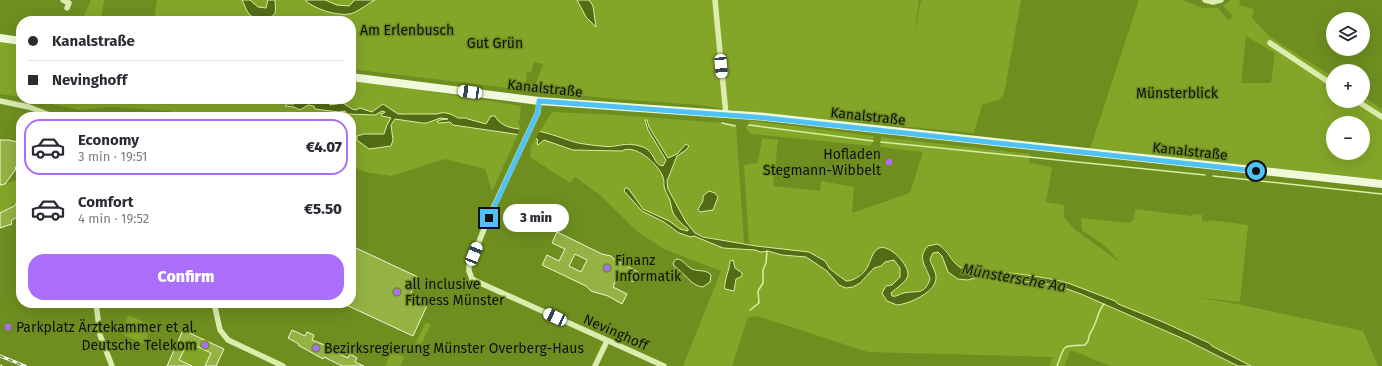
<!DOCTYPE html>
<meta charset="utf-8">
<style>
body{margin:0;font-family:"Fira Sans",sans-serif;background:#f2f2f3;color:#2b2b33;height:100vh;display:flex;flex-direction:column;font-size:15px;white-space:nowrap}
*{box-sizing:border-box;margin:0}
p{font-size:13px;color:#7c7c81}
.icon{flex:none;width:22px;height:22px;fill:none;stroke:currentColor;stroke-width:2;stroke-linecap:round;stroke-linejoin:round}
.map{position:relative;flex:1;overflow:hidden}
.sheet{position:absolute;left:16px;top:112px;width:340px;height:196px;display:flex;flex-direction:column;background:#fff;border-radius:16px;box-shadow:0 4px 16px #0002}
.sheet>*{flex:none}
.hud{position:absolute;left:16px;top:16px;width:340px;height:88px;border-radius:16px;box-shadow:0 4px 16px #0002;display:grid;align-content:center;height:88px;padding:0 12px;background:#fff}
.tools{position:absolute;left:1326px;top:12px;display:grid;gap:8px}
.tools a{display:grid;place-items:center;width:44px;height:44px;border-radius:50%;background:#fff;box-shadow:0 4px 16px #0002;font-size:20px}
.end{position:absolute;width:18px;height:18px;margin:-9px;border:5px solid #4fc3f7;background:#111;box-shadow:0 0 0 2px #111}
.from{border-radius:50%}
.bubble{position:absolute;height:28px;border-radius:14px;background:#fff;box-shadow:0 4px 16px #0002;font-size:13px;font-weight:800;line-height:28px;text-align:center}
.car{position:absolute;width:12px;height:24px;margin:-12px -6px;border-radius:5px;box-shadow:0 0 3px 1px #0007;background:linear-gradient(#fff 24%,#345 0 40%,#fff 0 76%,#345 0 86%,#fff 0)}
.hud b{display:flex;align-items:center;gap:14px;height:38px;font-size:15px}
.hud b+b{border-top:1px solid #e1e1e2}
.hud i{width:10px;height:10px;background:#2b2b33}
ul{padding:7px 0 0;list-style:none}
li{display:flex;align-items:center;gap:12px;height:56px;margin:0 8px 6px;padding:0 4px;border:2px solid transparent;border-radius:16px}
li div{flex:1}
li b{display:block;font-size:15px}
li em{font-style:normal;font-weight:800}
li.on{border-color:#ab6efa}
li>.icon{width:36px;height:36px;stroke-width:1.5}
.primary-button{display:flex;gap:8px;margin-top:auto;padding:8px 12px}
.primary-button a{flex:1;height:46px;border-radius:16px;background:#ab6efa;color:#fff;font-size:16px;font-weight:800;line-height:46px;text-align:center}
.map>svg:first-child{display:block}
</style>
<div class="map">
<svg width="1382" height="366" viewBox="0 0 1382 366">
<rect width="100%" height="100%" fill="#6e8e20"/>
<g fill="#83a629" fill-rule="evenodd">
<path d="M91,0h13l-3,21h-19z"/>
<path d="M157,0h762l-5,36 7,-36h100l-17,94 -6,6 -16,5 -8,28 -233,-22 -42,-6 -83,-6 -83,-8 10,-27 -9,-2 -3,11 -4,-1 -2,18 -174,-21v-48h-197z"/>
<path d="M1139,0h44l19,8h16l10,12 5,-4 -10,-10 8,-6h9l-1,4 5,3 8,1 2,3 -2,7 17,18 64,41v24h30v-5l19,13v71l-292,-31zM1246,36l29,17 -4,30h-30zM1333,123h30v30h-30z"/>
<path d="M0,42l21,2v53l-21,-3z"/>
<path d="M351,79l170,27 -1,12 -2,3 2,5 -1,6 -27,59 -7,-22 -40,-10 -54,17 -26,-4 -14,-7v-48h-118l-2,-1 -43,-4 -4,3h-5l-10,-4 -57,-4 -32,3 -51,-11h322z"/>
<path d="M552,112l67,3 117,9 8,120 -38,-6 -11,-5 -9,-11 -18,-33 -1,-8 10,-25 9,-6 -2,-4 -7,8 -9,4 -23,-38 21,40 -1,5 -4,1 -9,-10v-4l-25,-9 -27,4 -20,-4 -40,-12zM708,193l9,7 -5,10 -12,2 3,-16z"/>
<path d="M751,121l123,15 -3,10 -120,-12 -5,-5v-3z"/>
<path d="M881,137l149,17 -1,9 23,4 -6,35 18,3v12l10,12 47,34 -16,-17 -23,-16 -1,-12 49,5 4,-4 1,-10 57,7 1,-2 9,1v6l6,1 1,-2 39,5 -8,75 -2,2 -42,-5 46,8 121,26 15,35h-127l-39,-20 -3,-3 -46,-21 -45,-18 -3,-3 -61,-22 -57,-7 -15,1 -19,-4 -6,-4 -12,-17 -9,-4 -5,1 -8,10 2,15 4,4 1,5 -4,8 -8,5 -13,1 -10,4 -4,-1v-3c5,-5 12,-10 16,-16 5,-8 -13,-25 -20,-29 -11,-2 -14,7 -18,16 -1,3 -4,6 -6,8l-5,1 2,2 -8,5 -7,1 -15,-12 -5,-7 -16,-10 -50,-5 -10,-3 -5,-79 14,-2 4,-25 16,2 -5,46 47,5 1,-10 33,6 -2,26 58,-20 13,-41 -43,-5z"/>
<path d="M536,138l2,4 6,-2 29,10 48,1 6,-2 8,1 12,8 10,10 7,10 2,16 3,3 4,15 7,11 8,6v2l-8,-2 -11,-8 -26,-12 -15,-21 -1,8 7,4 8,11 22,11 15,11 11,4 4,-1 29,12 32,2 6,2 7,-1 14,4 24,2 21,14 12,14 7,3 7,-1 7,-4 14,-15 11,-6 9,-2 6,8v9l-8,8 -3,-1 -6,11c3,5 8,9 15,10 7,0 33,-11 36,-19 4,-10 -3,-17 -4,-27l3,-6 5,-1 4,4 6,16 10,7 10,1 13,-4 75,9 25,9 103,45 54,27h-128l-39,-16 -7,16h-15l4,-9 -185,-5 -111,-36 -9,1 -16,49h-49l38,-95 -57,-22 -26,-17 -38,-37 -25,-18 -5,6 -40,-26 1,-11zM730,261l5,7 7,5v3l-6,3 -1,10 -7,1 -4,-5 6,-15z"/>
<path d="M21,179v17l-6,9 -2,-2 -2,2 2,2 -13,6v-28z"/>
<path d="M129,315l23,11 -8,18 -24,-11z"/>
<path d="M426,322l5,3 -12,23 -5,-2z"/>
<path d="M188,342l23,11 -6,13h-13l-13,-6z"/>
<path d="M392,351l13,6 -5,9h-15z"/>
</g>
<g fill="#526c16" stroke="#daeea1">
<path d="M242,0h8l8,7 8,1 2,-8h7c0,4 1,9 0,13 -5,9 -20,7 -26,1 -3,-4 -5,-10 -7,-14z"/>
<path d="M305,0h20l12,5 12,1 5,-5 -1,-1h22c-8,4 -17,12 -25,14 -14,2 -36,-5 -45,-14z"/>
<path d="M577,0h12l4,6 3,21 -10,-10z"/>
<path d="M282,99h20l1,2 13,-2 6,3h6l2,3 13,-2 9,6 4,1 4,-2 12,4 11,-8 15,10h39c8,-3 14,0 21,4h8l2,1 18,5 5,-8h4c8,16 31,12 47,16 10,2 19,6 29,9 9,3 20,4 30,5 16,3 22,-6 42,1 12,4 10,18 20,19l3,-6 -18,-30 -3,-10h2l2,7 19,31 9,-4 9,-10 3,2 -3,4 -9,6 -10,25 1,8 18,33 9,11 8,4 53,9 53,6 16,9 5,8 16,12c9,0 19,-8 22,-15 3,-6 4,-14 11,-18 11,-4 30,17 29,27 -1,7 -12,13 -17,18l1,3c5,1 7,-2 12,-3 13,-3 20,3 26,-14 -3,-12 -14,-21 -2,-33l9,-2c12,5 15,22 27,25 12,3 21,3 33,3 20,1 53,6 71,11l47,18 3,3 45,18 46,21 3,3 39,20h-13l-54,-27 -103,-45 -25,-9 -75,-9 -13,4 -10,-1 -10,-7 -6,-16 -4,-4 -5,1 -3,6c1,6 6,12 6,18 1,15 -27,27 -39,28l-10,-4 -5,-8 4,-7 6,-1 8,-8v-9l-6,-8 -9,2 -4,4 -7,2 -14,15 -7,4 -7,1 -7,-3 -12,-14 -21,-14 -24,-2 -14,-4 -7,1 -6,-2 -32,-2 -29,-12 -3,1 -12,-4 -15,-11 -22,-11 -18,-20 1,-3h3l15,21 26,12 11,8 8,2v-2c-6,-5 -11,-9 -15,-16 -2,-5 -2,-11 -4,-15 -2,-4 -4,-7 -5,-12 0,-3 0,-6 -1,-9 -4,-12 -28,-34 -41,-26l-49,-1 -29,-10 -6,5 -1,-2 1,-3 -3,-3 -82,-12 -3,-3 -11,1 -2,-1 3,-2 8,-1 -8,-1 -13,5h-5l-27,-4 -4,6 2,15 -2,6 -22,3 -12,-9v-4l7,-2h20l3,-9 4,-7 -9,-2 -1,-2 3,-1 1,-1 -3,-1 -7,4 -28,-1 -2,-3 -6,1 -24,-3 -1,-3 -6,-1 -8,5 -6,-3 -9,-1 2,-2h7l1,-2z"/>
<path d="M709,191l6,2 3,4 -5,13 -13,2 -2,-3 5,-8v-5z"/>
<path d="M676,259c7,0 10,7 16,10 7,3 14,0 19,6l-1,7 -7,5c-11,0 -20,-16 -29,-21l-1,-3z"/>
<path d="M733,260l2,8 7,5v3l-6,3 -2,12 -9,-2c-2,-6 5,-20 5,-28z"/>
</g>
<path fill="#6e8e20" d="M520,127h1l20,2 -6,11 -18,-3z"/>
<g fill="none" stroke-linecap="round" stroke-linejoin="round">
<g stroke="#daeea1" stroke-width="1.5">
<path d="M722,123l13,3"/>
<path d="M749,125l124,16"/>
<path d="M881,142l324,33"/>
<path d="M1213,176l169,18"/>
<path d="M750,310l9,-7 -1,-12 5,-8v-13l3,-7 1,-12"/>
<path d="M1057,366c9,-23 3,-19 28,-21l3,-4c1,-8 3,-8 6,-15 4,-8 4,-15 10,-22"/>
</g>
</g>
<g fill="#94b344" stroke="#eff9d3" fill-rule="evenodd">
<path d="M0,140h9l12,3v16l-6,9 1,1 -11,15 -5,1z"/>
<path d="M21,197v17l-10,7 1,3 -12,4v-15l14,-7z"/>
<path d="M557,232l45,22 9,2 3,3 24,13 -5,10 -15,-7 -5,12 14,7 -5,10 -14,-8 -17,-5 -5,-5 -44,-21 5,-10 12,6 6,-12 -13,-6zM575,254l12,6 -6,12 -12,-6z"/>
<path d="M356,248l62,29 -7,16 18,8 -16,35 -71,-33h9v-43z"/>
<path d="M183,330l41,19 -8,17h-11l6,-13 -23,-11 -9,18 13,6h-25z"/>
<path d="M292,330l13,6 2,-4 7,3 -2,5 15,6 1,-3 7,3 -2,5 15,7 2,-4 7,4 -2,4 9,4h-22l-18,-9 -1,2 -25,-14 1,-1 -11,-6z"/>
</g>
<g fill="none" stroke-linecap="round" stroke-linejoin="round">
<g stroke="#dbecae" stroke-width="5.5">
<path d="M63,0l6,3 -2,5"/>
<path d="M715,0l11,115"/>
<path d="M1205,0l8,2 8,-2"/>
<path d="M1270,43l63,42"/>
<path d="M0,101l29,6 26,10"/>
<path d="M539,101l-1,11 -49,105 -20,49v5l3,8 6,3 186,84"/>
<path d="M1357,101l25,16"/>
<path d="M96,303l4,32 12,31"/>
<path d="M214,303l6,27 8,10 55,26"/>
<path d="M595,366l12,-25"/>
</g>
<g stroke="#f0f9da" stroke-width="8">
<path d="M0,38l21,3"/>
<path d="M351,77l188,24 227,16 616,67"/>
</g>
<defs>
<g id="rail">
<path d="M0,356l25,10"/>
<path d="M0,366h1"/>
</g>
</defs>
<use href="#rail" stroke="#fff" stroke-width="3"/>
<use href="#rail" stroke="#6e8e20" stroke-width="1.5" stroke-dasharray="4.5" stroke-linecap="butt"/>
</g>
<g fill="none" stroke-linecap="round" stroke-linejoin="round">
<path stroke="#4fc3f7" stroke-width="5" d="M489,218l49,-106 1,-11 227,17 490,53"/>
</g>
<g fill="#ab6efa" stroke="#6e8e20" stroke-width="1.5">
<circle cx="889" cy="162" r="4"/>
<circle cx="607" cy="268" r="4"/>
<circle cx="397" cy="292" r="4"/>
<circle cx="8" cy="327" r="4"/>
<circle cx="205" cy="345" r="4"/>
<circle cx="316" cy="348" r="4"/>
</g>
<g text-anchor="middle" stroke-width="3" stroke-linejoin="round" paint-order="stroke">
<g font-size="14" fill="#111" stroke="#6e8e20">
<text x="407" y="35">Am Erlenbusch</text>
<text x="495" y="48">Gut Grün</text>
<text x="1177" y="98">Münsterblick</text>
</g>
<g font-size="14" fill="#111" stroke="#6e8e20">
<text transform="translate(545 88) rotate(6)" y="5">Kanalstraße</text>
<text transform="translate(868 116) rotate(6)" y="5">Kanalstraße</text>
<text transform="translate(1190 151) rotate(6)" y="5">Kanalstraße</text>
<text transform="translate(616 332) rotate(24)" y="5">Nevinghoff</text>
</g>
<g font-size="14" fill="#111" stroke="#6e8e20" text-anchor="start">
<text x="881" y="159" text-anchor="end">Hofladen<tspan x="881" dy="16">Stegmann-Wibbelt</tspan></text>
<text x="615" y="265">Finanz<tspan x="615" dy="16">Informatik</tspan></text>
<text x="405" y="289">all inclusive<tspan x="405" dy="16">Fitness Münster</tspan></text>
<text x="16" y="332">Parkplatz Ärztekammer et al.</text>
<text x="197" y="350" text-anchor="end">Deutsche Telekom</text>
<text x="324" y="353">Bezirksregierung Münster Overberg-Haus</text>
</g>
<g font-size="15" font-style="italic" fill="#1c1c19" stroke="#6e8e20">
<text transform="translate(1014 278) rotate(10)" y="5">Münstersche Aa</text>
</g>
</g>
</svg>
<div class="tools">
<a><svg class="icon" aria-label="layers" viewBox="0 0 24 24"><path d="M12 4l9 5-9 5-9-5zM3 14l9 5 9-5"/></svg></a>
<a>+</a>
<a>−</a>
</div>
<i class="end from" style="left:1256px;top:171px"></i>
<i class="end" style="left:489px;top:218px"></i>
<div class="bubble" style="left:503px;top:204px;width:66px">3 min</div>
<i class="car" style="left:721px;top:66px;rotate:175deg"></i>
<i class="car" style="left:470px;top:92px;rotate:278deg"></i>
<i class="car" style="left:474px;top:254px;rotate:22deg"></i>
<i class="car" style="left:555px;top:317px;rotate:295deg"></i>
<div class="hud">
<b><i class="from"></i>Kanalstraße</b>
<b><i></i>Nevinghoff</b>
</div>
<section class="sheet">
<ul>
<li class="on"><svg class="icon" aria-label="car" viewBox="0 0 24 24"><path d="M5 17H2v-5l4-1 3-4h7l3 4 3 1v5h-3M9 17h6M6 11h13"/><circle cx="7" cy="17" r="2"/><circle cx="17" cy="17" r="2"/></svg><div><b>Economy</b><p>3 min · 19:51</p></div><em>€4.07</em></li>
<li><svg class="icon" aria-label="car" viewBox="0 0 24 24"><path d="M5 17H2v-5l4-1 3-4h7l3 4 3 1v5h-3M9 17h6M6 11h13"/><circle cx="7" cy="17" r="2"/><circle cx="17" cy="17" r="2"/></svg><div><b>Comfort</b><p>4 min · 19:52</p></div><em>€5.50</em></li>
</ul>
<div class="primary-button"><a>Confirm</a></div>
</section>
</div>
